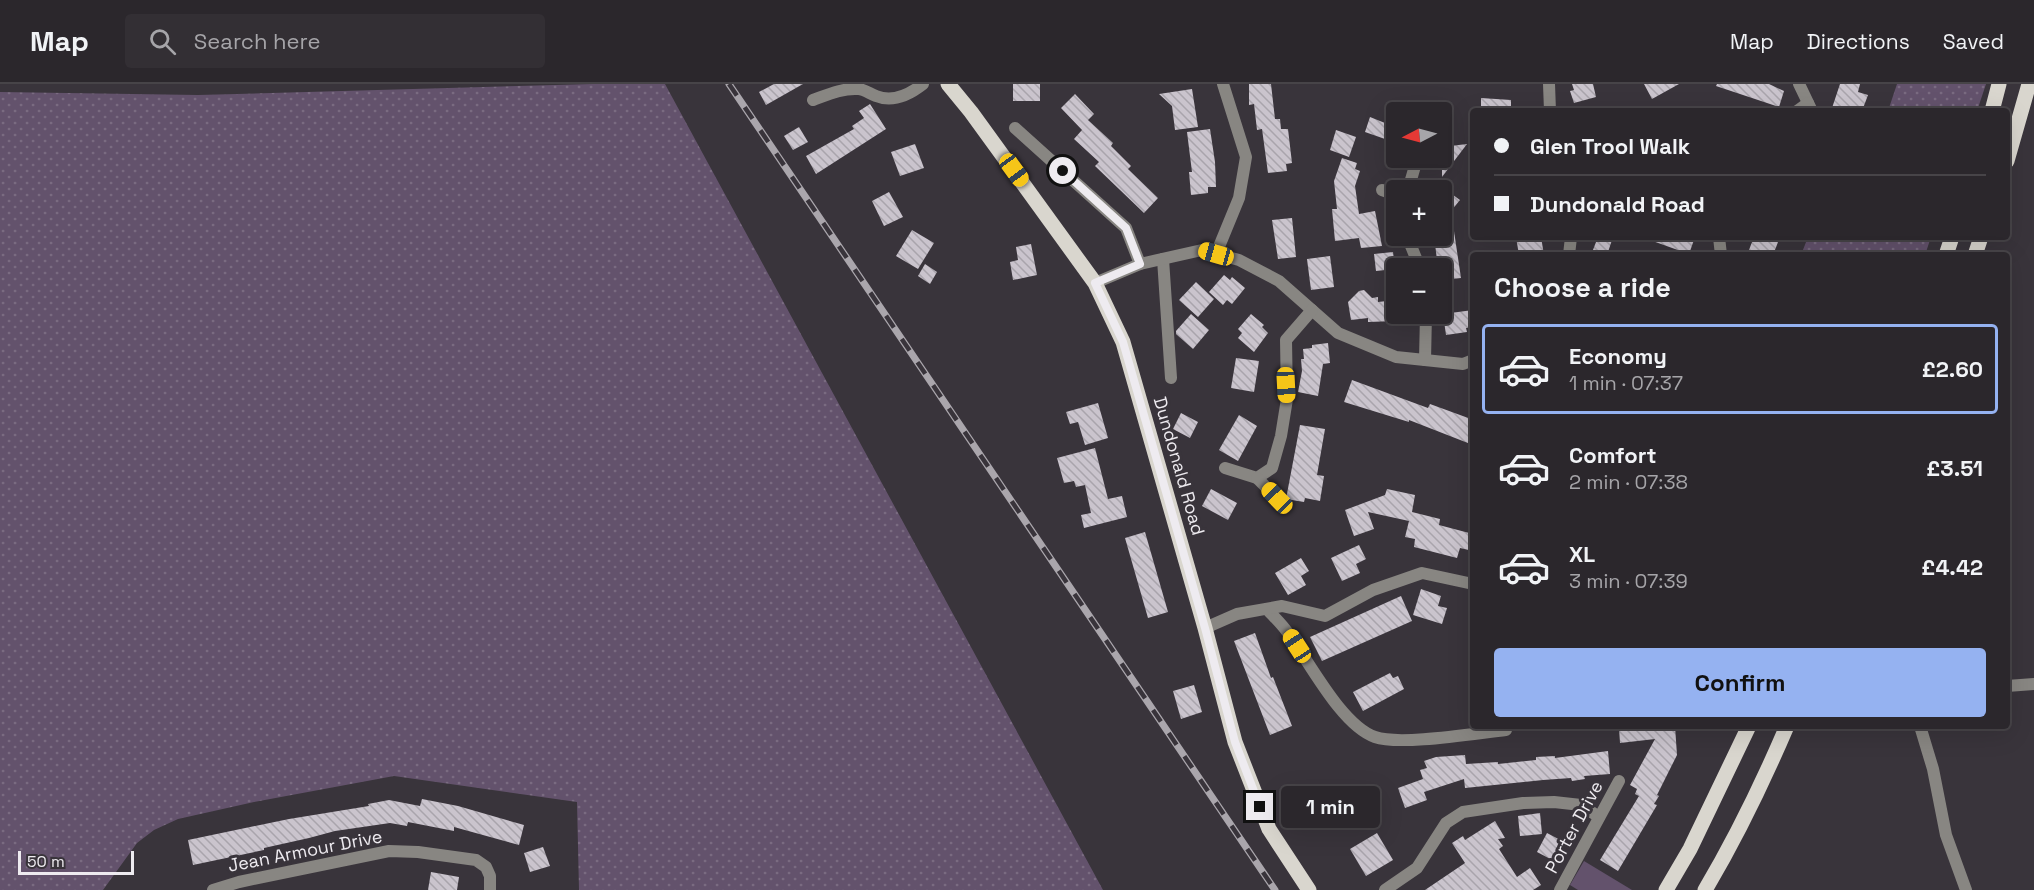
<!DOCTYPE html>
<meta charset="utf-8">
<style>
body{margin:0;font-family:"Space Grotesk",sans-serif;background:#332f34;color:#f1f3f6;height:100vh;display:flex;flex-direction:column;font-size:22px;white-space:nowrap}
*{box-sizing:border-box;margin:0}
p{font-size:20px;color:#a6a5a9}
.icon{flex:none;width:33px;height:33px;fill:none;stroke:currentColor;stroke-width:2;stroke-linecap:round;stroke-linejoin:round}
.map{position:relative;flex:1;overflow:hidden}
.side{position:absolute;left:1470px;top:168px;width:540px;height:477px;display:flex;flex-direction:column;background:#2b272c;border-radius:6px;box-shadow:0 6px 24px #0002,0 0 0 2px #474448}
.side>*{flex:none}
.guide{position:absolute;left:1470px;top:24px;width:540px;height:132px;border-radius:6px;box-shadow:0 6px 24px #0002,0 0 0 2px #474448;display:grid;align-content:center;height:132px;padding:0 24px;background:#2b272c}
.needle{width:39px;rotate:264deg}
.fabs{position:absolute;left:1386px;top:18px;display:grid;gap:12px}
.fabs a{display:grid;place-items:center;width:66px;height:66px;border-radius:6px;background:#2b272c;box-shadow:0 6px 24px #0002,0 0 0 2px #474448;font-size:30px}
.scale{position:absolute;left:18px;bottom:15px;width:116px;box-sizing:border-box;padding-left:6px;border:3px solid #eeebf0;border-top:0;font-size:16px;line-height:21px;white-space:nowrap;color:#eeebf0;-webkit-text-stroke:4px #39343b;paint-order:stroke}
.end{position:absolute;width:27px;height:27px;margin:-14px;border:8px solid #eeebf0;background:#111;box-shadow:0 0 0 3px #111}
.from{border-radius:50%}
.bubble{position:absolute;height:42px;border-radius:6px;background:#2b272c;box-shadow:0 6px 24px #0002,0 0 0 2px #474448;font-size:20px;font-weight:800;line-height:42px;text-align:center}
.car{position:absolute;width:18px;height:36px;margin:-18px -9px;border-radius:8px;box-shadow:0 0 4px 2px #0007;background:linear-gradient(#f5c518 24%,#345 0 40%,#f5c518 0 76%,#345 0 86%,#f5c518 0)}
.guide b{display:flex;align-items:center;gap:21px;height:57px;font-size:22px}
.guide b+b{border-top:2px solid #474448}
.guide i{width:15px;height:15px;background:#f1f3f6}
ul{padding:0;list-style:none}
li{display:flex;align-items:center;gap:18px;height:90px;margin:0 12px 9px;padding:0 12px;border:3px solid transparent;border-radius:6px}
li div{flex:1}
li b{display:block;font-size:22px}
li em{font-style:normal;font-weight:800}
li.current{border-color:#95b2f1}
li>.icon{width:54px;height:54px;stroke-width:1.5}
h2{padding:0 24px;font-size:27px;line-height:72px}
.button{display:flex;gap:12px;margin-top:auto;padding:12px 24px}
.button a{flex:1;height:69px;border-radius:6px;background:#95b2f1;color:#111;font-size:24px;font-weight:800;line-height:69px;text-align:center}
header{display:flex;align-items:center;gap:36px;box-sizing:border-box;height:84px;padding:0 30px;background:#2b272c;border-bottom:2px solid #474448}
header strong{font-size:28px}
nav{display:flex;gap:33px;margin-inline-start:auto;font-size:21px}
.search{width:420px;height:54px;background:#332f34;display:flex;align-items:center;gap:15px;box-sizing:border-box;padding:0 21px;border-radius:6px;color:#a6a5a9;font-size:22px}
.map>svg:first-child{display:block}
</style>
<header>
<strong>Map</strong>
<div class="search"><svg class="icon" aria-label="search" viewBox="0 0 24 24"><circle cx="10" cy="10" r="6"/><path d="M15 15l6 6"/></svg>Search here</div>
<nav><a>Map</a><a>Directions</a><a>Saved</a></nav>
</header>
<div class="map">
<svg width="2034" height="806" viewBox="0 0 2034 806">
<defs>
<pattern id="grass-dots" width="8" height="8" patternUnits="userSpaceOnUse" patternTransform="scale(1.5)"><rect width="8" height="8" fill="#63526c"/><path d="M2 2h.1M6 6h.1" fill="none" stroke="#7a6b81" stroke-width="1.8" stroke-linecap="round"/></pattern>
<pattern id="building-back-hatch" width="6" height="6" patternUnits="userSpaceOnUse" patternTransform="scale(1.5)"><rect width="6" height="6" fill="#cac4cd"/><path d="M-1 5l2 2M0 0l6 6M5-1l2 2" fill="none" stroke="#a9a4ac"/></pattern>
</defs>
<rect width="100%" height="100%" fill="#39343b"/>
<g fill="url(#grass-dots)">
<path d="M593,0h72l438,806h-524l-2,-88 -183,-26 -140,26 -76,17 -24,11 -17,13 -34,47h-103v-798l198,3z"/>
<path d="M1897,0h89l-9,27h-89z"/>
<path d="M1808,153h123l-6,18h-124z"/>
</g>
<path fill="#63526c" d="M1584,777l48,29h-54l-8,-5z"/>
<g fill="url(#building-back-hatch)">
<path d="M774,0h29l-37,21 -7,-13z"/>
<rect x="1013" y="0" width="27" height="17"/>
<path d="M1249,0h22l4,35h5l1,10h7l4,34 -6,1 1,7 -19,2 -6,-44 -5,1 -3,-26 -5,1z"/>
<path d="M1572,0h21l3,13 -22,6 -4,-12 4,-1z"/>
<path d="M1644,0h35l-27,15z"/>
<path d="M1717,0h52l15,7 -5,16 -63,-21z"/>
<path d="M1840,0h20l-2,8 10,3 -6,16h-31z"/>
<path d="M1192,5l6,38 -23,3 -3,-24 -13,-12z"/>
<path d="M1075,10l19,20 -6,6 25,23 -2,3 20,20 -3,3 30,29 -14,15 -49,-47 4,-4 -25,-23 8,-9 -21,-22z"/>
<path d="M1481,14l30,2v11h-30z"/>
<path d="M870,20l16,25 -70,45 -10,-18 48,-27 -2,-3 12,-8 -5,-7z"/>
<path d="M1370,33l20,8 -5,14 -20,-7z"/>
<path d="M799,43l9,15 -15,8 -9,-14z"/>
<path d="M1210,45l5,33 1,25h-8v6l-17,2 -2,-23h3l-5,-40z"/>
<path d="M1336,46l20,7 -7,20 -19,-7z"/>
<path d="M915,60l9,24 -24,8 -9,-24z"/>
<path d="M1467,60l-25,33v-30z"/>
<path d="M1342,74l15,5 -2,6 5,2 -5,15 4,28 16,-3 7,35 -21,2 -2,-10 -24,3 -3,-32h5l-3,-28z"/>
<path d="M1442,103l18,13 -9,11 10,67 -19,2v-12h-4l-4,-32h8z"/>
<path d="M889,108l14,25 -19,9 -12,-25z"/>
<path d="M1292,134l4,39 -18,2 -6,-39z"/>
<path d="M912,146l22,13 -16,26 -22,-13z"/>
<path d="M1516,153h25l3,18h-25z"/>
<path d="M1598,153h15l-6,18h-16z"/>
<path d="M1648,153h47l-6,17 -42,-15z"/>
<path d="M1754,153h26l-7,18h-26z"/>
<path d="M1031,160l6,31 -24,5 -3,-18 8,-2 -2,-13z"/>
<path d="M1393,168l2,17 -19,2 -2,-17z"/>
<path d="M1330,172l4,31 -23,3 -4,-31z"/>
<path d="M925,180l12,8 -7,12 -12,-8z"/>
<path d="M1224,191l6,5 2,-3 13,11 -13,16 -5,-4 -4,5 -14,-13z"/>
<path d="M1196,198l18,17 -16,18 -19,-17z"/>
<path d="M1364,206l8,8 6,-1v5l18,-2v21l-28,1v-4l-17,2 -3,-18 11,-11z"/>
<path d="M1473,226v17l-7,1 1,4 -21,3 -3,-21z"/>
<path d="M1191,230l18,16 -16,19 -17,-15v-3z"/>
<path d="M1251,230l13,11 -2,2 6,6 -14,19 -16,-14 4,-5 -4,-4z"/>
<path d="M1328,259l2,20 -7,1 -5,32 -20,-4 4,-21 -1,-12h3l-1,-10 9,-1v-3z"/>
<path d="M1236,274l23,3 -5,31 -23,-4z"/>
<path d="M1352,296l76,28 2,-4 41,15 -2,5 4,1v20l-64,-25v2l-65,-20z"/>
<path d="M1098,319l10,35 -23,7 -7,-23 -8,2 -4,-12z"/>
<path d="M1181,329l17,9 -8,16 -17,-9z"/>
<path d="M1239,331l18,11 -19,35 -19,-11z"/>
<path d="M1300,341l25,4 -8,46 7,1 -4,25 -15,-3 -1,4 -18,-3z"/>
<path d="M1095,364l13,51 14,-3 5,21 -43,11 -3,-13 10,-2 -6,-28 -9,2 -2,-6 -10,2 -7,-25z"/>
<path d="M1211,405l26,14 -9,17 -26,-14z"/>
<path d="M1387,405l28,6 -3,17 28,7 -1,6 34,9v17l-13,-3 -3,10 -43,-11 1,-8 -10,-2 4,-16 -41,-9 6,17 -20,7 -9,-26 40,-15z"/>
<path d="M1145,448l23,80 -20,6 -23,-80z"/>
<path d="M1359,461l7,14 -10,5 4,9 -18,8 -11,-23z"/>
<path d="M1301,474l8,13 -8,5 5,9 -18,10 -13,-22z"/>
<path d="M1421,505l20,7 -3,10 9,2 -5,16 -29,-9z"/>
<path d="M1401,512l11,25 -90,40 -12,-24z"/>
<path d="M1255,549l16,45 2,-1 19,49 -22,9 -36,-94z"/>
<path d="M1390,589l3,5 5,-2 6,13 -41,22 -10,-19z"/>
<path d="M1194,601l8,27 -21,7 -8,-28z"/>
<path d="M1648,642h27l2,29 -20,40 2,1 -5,8 3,1 -39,66 -18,-11 39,-64 -4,-2 2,-5 -7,-4 25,-46 -35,4 -1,-15z"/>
<path d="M1608,667l2,23 -26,2 1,3 -13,2 -1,-3 -28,2 -78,8 -1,-9 -40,13 3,8 -22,8 -7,-20 25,-9 -3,-9 7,-2 -3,-7 12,-4 29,-2 1,9 32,-2v2l38,-4v-3l19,-1v2z"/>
<path d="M422,715l36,7 66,19 -5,20 -65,-18v4l-46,-9 -1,4 -17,-3 -55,8 -26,7 -45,10v2l-71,15 -5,-25 101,-21 80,-13 -1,-2 21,-4 31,6z"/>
<path d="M1540,729l2,21 -22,2 -2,-20z"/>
<path d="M1495,737l10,17 -7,1 5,7 -4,3 18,28 13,-9 11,17 -8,5h-108l40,-27 -13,-20 11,-7 2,4z"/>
<path d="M1377,749l16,27 -27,16 -16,-27z"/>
<path d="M1547,749l19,10 -10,19 -19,-10z"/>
<path d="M543,763l7,19 -20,6 -6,-19z"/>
<path d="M431,788l28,5 -2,13h-29z"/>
</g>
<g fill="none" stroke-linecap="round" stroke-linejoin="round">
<g stroke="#888682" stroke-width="12">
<path d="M1549,0l1,27"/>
<path d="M1799,0l13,27"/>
<path d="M813,16c14,-5 29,-12 45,-11 6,0 12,5 18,7 17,7 33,-1 47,-12"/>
<path d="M1797,27l11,-8"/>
<path d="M1015,44l111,100 14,36"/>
<path d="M1382,106l14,5"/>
<path d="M1408,106l7,-24"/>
<path d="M1407,152l13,32"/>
<path d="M1719,153l2,18"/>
<path d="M1216,170l23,-56 7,-41 -23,-73"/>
<path d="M1569,171l2,-18"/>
<path d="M1163,175l8,119"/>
<path d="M1095,199l45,-19 62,-14 37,10 40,21 59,52 58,24 67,7 10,-4"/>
<path d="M1425,276l1,-46"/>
<path d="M1225,384l32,10 15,-10 9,-32 6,-37 -1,-59 26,-30"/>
<path d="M1257,394l20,20"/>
<path d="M1267,525c7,8 15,15 21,24 21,28 53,92 87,104 25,9 102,-4 131,-7"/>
<path d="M1205,544l32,-14 45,-8 43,10 48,-26 49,-17 51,11"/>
<path d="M2007,602l27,-2"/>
<path d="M1920,642l13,43 13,66 20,55"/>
<path d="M213,806l26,-8 150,-31 29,1 58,8 10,7 4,9v14"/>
<path d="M1385,806l32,-22 29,-45 17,-11 60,-9 31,-1 27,3 18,12"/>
<path d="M1560,806l59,-109"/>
</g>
<g stroke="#d9d6ce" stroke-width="15">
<path d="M948,0l23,28 124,171 28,59 82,286 30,114 34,87 40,61"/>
<path d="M1992,27l7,-27"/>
<path d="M2007,77l22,-77"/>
<path d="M1946,171l6,-18"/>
<path d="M1975,171l6,-18"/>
<path d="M1666,806l24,-41 59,-123"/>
<path d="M1705,806c31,-52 58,-108 82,-164"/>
</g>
<defs>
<path id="rail" d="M729,0l546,806"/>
</defs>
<use href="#rail" stroke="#aaa6ac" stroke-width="7"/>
<use href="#rail" stroke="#39343b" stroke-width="4.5" stroke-dasharray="14" stroke-linecap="butt"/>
</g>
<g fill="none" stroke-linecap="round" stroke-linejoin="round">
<path stroke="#eeebf0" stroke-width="8" d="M1063,87l63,57 14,36 -45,19 28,59 82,286 30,114 25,65"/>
</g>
<g text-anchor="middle" stroke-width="6" stroke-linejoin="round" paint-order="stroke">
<g font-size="18" fill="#eeebf0" stroke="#39343b">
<text transform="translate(1179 382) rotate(74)" y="6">Dundonald Road</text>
<text transform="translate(1574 743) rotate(-62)" y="6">Porter Drive</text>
<text transform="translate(305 767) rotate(-11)" y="6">Jean Armour Drive</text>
</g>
</g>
</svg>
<div class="fabs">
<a><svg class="needle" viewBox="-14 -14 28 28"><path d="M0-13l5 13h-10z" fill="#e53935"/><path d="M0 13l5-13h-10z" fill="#a6a5a9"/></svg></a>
<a>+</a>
<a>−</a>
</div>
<div class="scale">50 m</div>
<i class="end from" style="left:1063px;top:87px"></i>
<i class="end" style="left:1260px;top:723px"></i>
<div class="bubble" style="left:1281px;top:702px;width:99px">1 min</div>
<i class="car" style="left:1014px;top:86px;rotate:144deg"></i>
<i class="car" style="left:1216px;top:170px;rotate:286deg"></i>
<i class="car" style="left:1286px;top:301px;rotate:177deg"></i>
<i class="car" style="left:1277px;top:414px;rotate:316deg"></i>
<i class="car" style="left:1297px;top:562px;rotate:327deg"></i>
<div class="guide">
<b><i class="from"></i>Glen Trool Walk</b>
<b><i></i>Dundonald Road</b>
</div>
<section class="side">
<h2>Choose a ride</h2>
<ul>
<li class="current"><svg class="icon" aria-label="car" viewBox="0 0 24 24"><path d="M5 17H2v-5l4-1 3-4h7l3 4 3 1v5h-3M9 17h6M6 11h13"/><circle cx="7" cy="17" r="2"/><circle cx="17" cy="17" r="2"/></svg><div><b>Economy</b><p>1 min · 07:37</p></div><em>£2.60</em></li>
<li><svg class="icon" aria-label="car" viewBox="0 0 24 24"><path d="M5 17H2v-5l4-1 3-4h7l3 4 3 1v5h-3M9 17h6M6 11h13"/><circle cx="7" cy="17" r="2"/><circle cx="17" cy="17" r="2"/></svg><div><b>Comfort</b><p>2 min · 07:38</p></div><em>£3.51</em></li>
<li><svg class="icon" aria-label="car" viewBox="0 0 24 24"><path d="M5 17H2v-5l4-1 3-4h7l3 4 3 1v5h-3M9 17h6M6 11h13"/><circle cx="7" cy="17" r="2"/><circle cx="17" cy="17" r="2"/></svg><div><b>XL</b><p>3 min · 07:39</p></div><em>£4.42</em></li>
</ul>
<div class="button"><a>Confirm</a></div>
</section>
</div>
